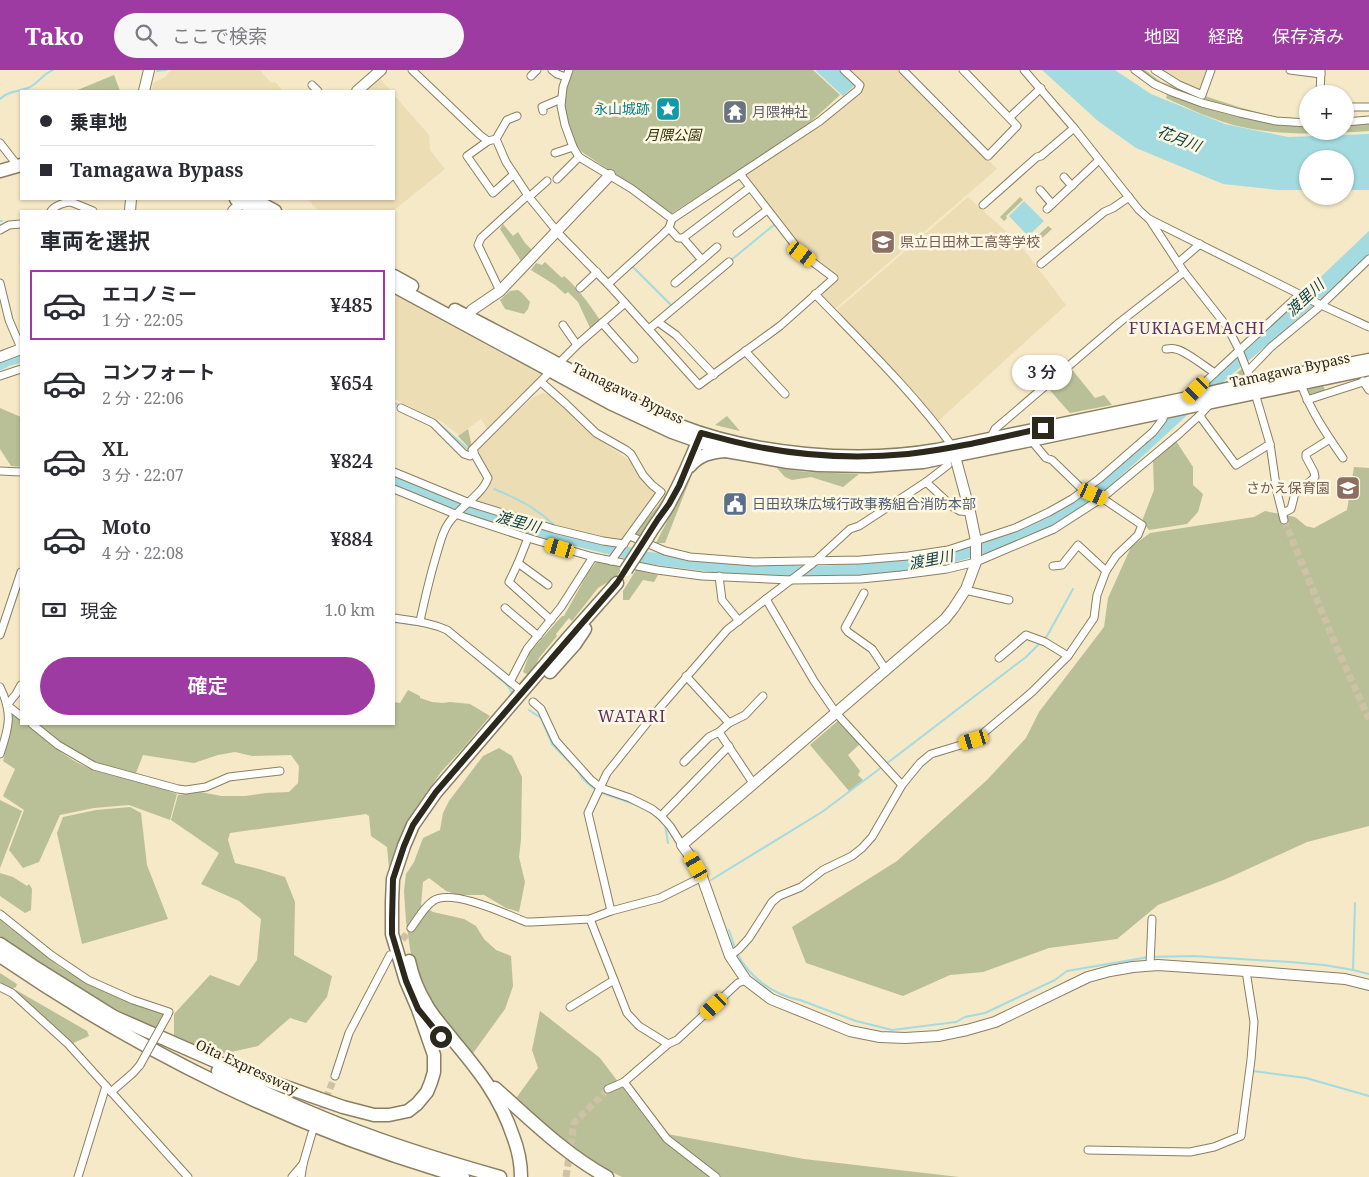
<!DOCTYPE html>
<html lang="ja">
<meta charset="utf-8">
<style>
body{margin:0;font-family:"Noto Serif","Noto Sans JP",serif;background:#f7f7f7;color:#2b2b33;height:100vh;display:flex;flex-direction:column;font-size:19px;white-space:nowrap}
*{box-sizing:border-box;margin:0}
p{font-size:16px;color:#7c7c81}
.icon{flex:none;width:28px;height:28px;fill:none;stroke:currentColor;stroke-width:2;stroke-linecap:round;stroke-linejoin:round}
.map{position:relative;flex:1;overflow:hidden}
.drawer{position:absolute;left:20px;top:140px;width:375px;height:515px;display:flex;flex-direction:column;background:#fff;border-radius:0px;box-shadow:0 1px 4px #0004}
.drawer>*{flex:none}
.guide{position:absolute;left:20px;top:20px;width:375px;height:110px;border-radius:0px;box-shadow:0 1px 4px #0004;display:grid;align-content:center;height:110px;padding:0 20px;background:#fff}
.controls{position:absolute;left:1299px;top:15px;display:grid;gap:10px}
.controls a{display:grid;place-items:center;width:55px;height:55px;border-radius:50%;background:#fff;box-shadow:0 1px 4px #0004;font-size:25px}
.end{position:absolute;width:22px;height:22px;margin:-11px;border:6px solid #2c281b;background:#fff;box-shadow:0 0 0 2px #fff}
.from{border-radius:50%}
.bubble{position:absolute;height:35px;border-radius:18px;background:#fff;box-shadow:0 1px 4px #0004;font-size:16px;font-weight:600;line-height:35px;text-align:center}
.car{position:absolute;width:15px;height:30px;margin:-15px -8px;border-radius:6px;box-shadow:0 0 4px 1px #0007;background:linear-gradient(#f5c518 24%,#345 0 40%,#f5c518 0 76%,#345 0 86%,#f5c518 0)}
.guide b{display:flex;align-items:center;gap:18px;height:48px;font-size:19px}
.guide b+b{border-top:1px solid #e1e1e2}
.guide i{width:12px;height:12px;background:#2b2b33}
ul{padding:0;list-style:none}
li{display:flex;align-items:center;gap:15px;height:70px;margin:0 10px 8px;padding:0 10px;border:2px solid transparent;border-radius:0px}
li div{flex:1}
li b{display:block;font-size:19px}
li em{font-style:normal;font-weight:600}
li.on{border-color:#9d3ba2}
li>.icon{width:45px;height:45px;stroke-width:1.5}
h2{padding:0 20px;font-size:22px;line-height:60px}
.pay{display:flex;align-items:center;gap:12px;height:55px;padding:0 20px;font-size:19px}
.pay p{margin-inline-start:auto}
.action{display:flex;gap:10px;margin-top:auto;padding:10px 20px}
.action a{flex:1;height:58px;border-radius:30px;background:#9d3ba2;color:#fff;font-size:20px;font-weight:600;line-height:58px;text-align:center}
header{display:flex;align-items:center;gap:30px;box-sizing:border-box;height:70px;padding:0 25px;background:#9d3ba2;color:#fff}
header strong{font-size:24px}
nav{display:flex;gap:28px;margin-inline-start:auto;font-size:18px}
.search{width:350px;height:45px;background:#f7f7f7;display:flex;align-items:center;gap:12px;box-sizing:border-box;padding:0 18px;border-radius:28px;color:#7c7c81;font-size:19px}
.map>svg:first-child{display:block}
</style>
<header>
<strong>Tako</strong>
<div class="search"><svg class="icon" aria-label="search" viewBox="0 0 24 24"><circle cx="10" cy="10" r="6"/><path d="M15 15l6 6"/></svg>ここで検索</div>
<nav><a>地図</a><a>経路</a><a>保存済み</a></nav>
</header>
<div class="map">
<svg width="1369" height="1107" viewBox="0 0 1369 1107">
<rect width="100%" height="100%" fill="#f5e9c8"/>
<g fill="#ecddb5">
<path d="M171,0h89l11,13 4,-1 8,9h-131l1,-8 12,-6z"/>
<path d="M850,0h50l97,99 -162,140 -16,-14 18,-16 -34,-26 -60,-77 117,-83 -12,-21z"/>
<path d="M1165,0h44l-8,22 -38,-18z"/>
<path d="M377,5l14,16h-32z"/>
<path d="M394,25l35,40 1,15 15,19 -52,42h-74l-12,-12h87z"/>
<path d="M968,127l50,45 48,63 -129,117 -47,-55 -53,-57z"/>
<path d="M394,225l149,81 -55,54 -7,-11 -22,16 -17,-13 -48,-23z"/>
<path d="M543,323l9,3 41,40 38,25 9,17 16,15 -34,48 -19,-3 -130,-37 19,-19 -15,-31 18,-20 37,-33z"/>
</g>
<g fill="#b9bf96">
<path d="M574,0h239l27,25 -36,33 -135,87 -35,-28 -52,-35 -8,-11 -9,-32 -1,-14 4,-17z"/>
<path d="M1129,0h16l16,12 81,26 38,10 27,1 1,12h37v-13l24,-1v14c-42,3 -86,5 -127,-4 -27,-6 -52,-18 -76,-29l1,-3 -26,-16z"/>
<path d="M114,5l6,16h-45z"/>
<path d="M1020,127l3,3 -17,16 1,2 -3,3 -4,-4z"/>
<path d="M503,154l10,12 5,-4 7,11 7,7 -11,11 -21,-32z"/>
<path d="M1048,156l4,3 -21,19 -5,-4 3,-4 2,2z"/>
<path d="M545,192l17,16 2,-2c14,12 25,28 36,44l-10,8 -12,-26 -10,-10 -3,2 -10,-9 -24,-15 5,-7 6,2z"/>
<path d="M518,220l4,3 8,9 -2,7 -4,5 -19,-5 -5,-9 10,-9z"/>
<path d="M1070,297l25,31 9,-3 8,10 -42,8 -23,-26z"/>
<path d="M1244,297l4,10 -21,4z"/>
<path d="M1323,316l3,5 -17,6 -3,-7z"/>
<path d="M0,338l21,9v50l-10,-1 -11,-17z"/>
<path d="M727,346l13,15 -25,-6z"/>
<path d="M468,359l4,18 -2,2 -12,-13z"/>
<path d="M1176,371l17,26v18l10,9 -5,18 -11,12 -38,6 -7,-9 12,-31 -1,-30z"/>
<path d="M1354,397l15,1v358l-62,16 -81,37 -68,26 -41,34 -68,9 -66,24 -33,3 -47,21 -97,-33 -14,-36 105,-66 90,-81 39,-42 13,-26 65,-85 4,-29 23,-51 19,-14 104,-16 11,-6 30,6 11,9 8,2 33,-18z"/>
<path d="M777,398l29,4 53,2 -16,13 -32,-10 -19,3 -7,-3z"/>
<path d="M694,399l-29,74h-9z"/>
<path d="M671,416l-13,27 -17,26 -5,-4v-4l22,-25z"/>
<path d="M597,491l26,6 -7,10 -18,11 -26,33 -3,-3 -13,16 1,2 -18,22 -9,18 -7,-4 7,-20 32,-36h2l24,-43z"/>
<path d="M636,500l22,5 -4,7 -11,-2 -14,20h-6v-9z"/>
<path d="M408,620l12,6v2l12,4 11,1 7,-1 20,2 20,12 -25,30 -24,26 -25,36 -12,24 -15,36 -2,-21 -16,-11 -2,-20 -3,-2 -136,19 -2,7 7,23 24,6 26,8 10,25 -1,53 38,21 -5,21 -21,26 -16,-5 -32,28 -41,9 -43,-20v-21l36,-39 29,11 18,-26 4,-41 -22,-18 -38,-17 18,-31 -48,-33 7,-25 23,-3 20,4h24l21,-3 23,-1 9,-9 1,-17 -8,-11 -39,1 -17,-4 -17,3 -24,8 -51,-8 -7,18 -41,-11 -33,-18 -26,-20h358v-22l6,1z"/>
<path d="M11,641l10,9v4h5c21,17 43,38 70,47 27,8 55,12 81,23l-7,26 -41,-15 -35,3 -34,7 -21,47 -16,6 -14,-18 15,-40 -21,-14 12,-27 -12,-8 8,-31z"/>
<path d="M840,649l21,24 -13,12 12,16 -2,4 5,5 -14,11 -39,-46z"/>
<path d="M499,678l13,8 10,21 -1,63 -2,17 6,25 -6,30 -13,-4 -22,-13h-26l-12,-4 -17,-13 -6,4 -2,23 12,7 31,7 12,7 8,13 12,11 15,6 2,30 -8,23 -34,47 -44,-54 -14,-33 -7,-48 -2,-30 2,-17 8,-12 9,-24 17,-8 3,-17 6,-12 34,-45z"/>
<path d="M0,730l22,11 -22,57z"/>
<path d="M130,737l11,6 6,52 21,54 -86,25 -25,-111 6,-16 33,-7z"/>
<path d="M0,803l13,4 14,9 2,-2 3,5 -1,21 -6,3 -25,-17z"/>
<path d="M0,850l61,48 29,16 75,29 -10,16c-54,-26 -106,-58 -155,-93z"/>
<path d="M0,903l17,11 -1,3 -4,2 -12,-6z"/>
<path d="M16,920l71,41 2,5 -18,8 -57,-51z"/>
<path d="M540,941l60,47 56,74 148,27 155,18h-337l-40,-20 -68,-56 24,-33 -6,-18z"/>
</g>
<g fill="#a3dbe1">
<path d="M815,0h24l16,15 -12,11z"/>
<path d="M1042,0h73l36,24 74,30 63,13 81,-3v56h-24v-31h-37l-1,31h-29l-55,-6 -87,-36 -38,-27z"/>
<path d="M1024,131l20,20 -16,15 -19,-20z"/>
<path d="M1369,161v24l-48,44 -16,-7z"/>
<path d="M1299,228l15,7 -67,57 -4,-11z"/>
<path d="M1238,286l4,10 -18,15 -15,3z"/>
</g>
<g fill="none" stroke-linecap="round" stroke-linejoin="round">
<g stroke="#a3dbe1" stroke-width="2">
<path d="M157,1l9,-1"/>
<path d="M0,29c9,-9 20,-7 30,-12 9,-5 13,-13 23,-17"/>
<path d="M0,151h2"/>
<path d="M730,191l45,-37"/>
<path d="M633,197l39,39"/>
<path d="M394,333l7,3"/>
<path d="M437,352l32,28"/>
<path d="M494,419c22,9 41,18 59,35"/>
<path d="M394,552l30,4"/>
<path d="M1045,569l2,-3 26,-47"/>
<path d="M468,581l40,35 5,9"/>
<path d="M529,640l12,8 11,26 26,27 4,7 11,10 9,5 35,12"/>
<path d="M886,694l140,-107 15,-15"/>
<path d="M646,740l6,3 13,12 3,18"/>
<path d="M711,810l111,-68 60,-45"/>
<path d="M1355,833l-2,67 16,4"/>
<path d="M729,860l6,18"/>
<path d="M737,883c12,24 36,42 63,47l56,21 36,9 64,-8 9,-5 20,-4 70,-33 12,-9 82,-14 44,-1 97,6 34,3 29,5"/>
<path d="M1253,1001l53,7 63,18"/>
</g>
<g stroke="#a3dbe1" stroke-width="12">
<path d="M0,294l8,-4 13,-3"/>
<path d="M394,409l73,29 91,28 91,22 95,12 79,2 73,-5 55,-10 38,-11 60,-25 38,-23 12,-10 125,-115"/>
</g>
<g stroke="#cdc2a5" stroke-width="7" stroke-dasharray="7 3.5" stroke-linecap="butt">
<path d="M1284,450l52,126 33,73"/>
<path d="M396,878l15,-20"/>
<path d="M318,1048l17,-42"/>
<path d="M566,1107l8,-54 34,-34"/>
</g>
<defs>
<g id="street">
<path d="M412,0l68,65 8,6 8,-2 10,23 23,35 31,38 48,49 91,101 81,-59 54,-48 -32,-24 -62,-80"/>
<path d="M552,0l5,4 9,3"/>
<path d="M569,0l-6,17 -2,19 4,19 8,22 6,10 53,32 40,30 148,-98 38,-31 2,-5 -16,-15"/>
<path d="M903,0l85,86 29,-30 -54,-56"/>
<path d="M1024,0l50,58 65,82 10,9 172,86 48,22"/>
<path d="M1135,0l19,14 18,8 30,11 38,10 36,8 32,2"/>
<path d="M1155,0l24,15 23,10 9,-25"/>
<path d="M1290,0l31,4"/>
<path d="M531,6l6,-6"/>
<path d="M312,15l6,6"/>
<path d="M1320,24l1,-24"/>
<path d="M1345,37h24"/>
<path d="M543,41l-1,-4 19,-8"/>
<path d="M1010,47l31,-29"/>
<path d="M1345,52l24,-2"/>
<path d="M496,69l11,-19 10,-4"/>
<path d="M488,71l-21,15 26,37 21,-19"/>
<path d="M0,73l18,23"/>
<path d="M555,83l18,-6"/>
<path d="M1064,107l8,9"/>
<path d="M557,109l22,-22"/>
<path d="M1040,120l12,14"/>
<path d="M529,127l18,-16"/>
<path d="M983,135l54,-48 4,-1 33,-28"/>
<path d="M1047,139l52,-49"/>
<path d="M51,141c3,-5 14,-9 20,-9l22,9"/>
<path d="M1150,150l34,52 44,56 11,22 13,33 18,61 7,48 7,28"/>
<path d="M669,158l9,10h5"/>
<path d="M0,160l9,-5 12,-1"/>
<path d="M737,163l30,-23"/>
<path d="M702,190l15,-13"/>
<path d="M1178,193l22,-19"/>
<path d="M1041,194l63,-52 9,-4 16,-11"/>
<path d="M0,213l9,37 12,28"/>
<path d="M675,213l27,-23 -19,-22 66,-50"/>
<path d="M608,214l54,-49 7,-7 3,-9"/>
<path d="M580,218l17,-16"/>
<path d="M500,221l-22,-46 3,-7 47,-43"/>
<path d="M815,224c47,49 97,97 138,153"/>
<path d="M658,252l18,13 38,40"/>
<path d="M602,253l32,36"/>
<path d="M563,255l14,20"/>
<path d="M649,259l80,-67"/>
<path d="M1166,279c3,0 6,-1 9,0 10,1 30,18 40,24"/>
<path d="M745,281l40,43"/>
<path d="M1248,301l23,-24 47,-39 51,-49"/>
<path d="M0,306l21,-7"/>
<path d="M1363,311l6,9"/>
<path d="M541,312l25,22 30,29 30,17 5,4 12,21 9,10 9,7 -50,69"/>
<path d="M1301,314c9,26 26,51 42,74"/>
<path d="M1190,326l110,-102"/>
<path d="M1307,330l62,-20"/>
<path d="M401,338l32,15 31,31 6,2 4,-4"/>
<path d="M1200,345l2,4 34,46 34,-21"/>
<path d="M990,369l5,-10 125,-107 64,-50"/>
<path d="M0,401l21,1"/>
<path d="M394,402l73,30 87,27 49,12 21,3"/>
<path d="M926,412l22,-17"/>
<path d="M394,419l61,25 73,24 65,19 64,13 45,6 90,4 69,-1 40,-4 46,-6 29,-7 78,-33 48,-31 76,-63 22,-20 10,-11"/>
<path d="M1283,443l8,-4 4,-16 11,-8 9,-8 -1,-5 -8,-15v-3l24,-15"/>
<path d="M630,466l35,15 25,6 64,5 106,-2 48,-4 40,-6 67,-22 34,-16 23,-13 27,-20 54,-47 10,-13 2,-8"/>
<path d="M528,468l-10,25 -9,19 42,38"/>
<path d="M518,493l30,22"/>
<path d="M1053,496l9,-1 16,-20 28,26"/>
<path d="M719,506l3,24 17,21"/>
<path d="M965,520l44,10"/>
<path d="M864,523l-19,35 3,4 24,17 14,21"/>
<path d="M766,529l48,82 22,32 66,72"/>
<path d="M505,538l33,28"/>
<path d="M394,548c18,3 36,4 53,12l72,59"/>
<path d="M420,551c5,-23 10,-45 17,-68 3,-10 5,-20 11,-29 10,-16 35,-30 40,-46l-16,-28 106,-106 47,-41"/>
<path d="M0,565l21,-63"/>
<path d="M999,588l27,-23 19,7 23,14"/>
<path d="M686,606l43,47"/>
<path d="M510,612l17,-33 34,-42 32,-50"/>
<path d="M0,617c13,26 9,41 0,67"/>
<path d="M533,632l8,7 15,32 35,39 10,8 29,10 22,11 9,7 9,10 12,19"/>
<path d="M7,635l9,-11 5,-9"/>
<path d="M7,635l14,11"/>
<path d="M32,654l26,21 36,21 84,23 8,1 20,-3 23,-10 51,-6"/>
<path d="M719,662l34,51"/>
<path d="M684,692l25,-25 10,-5 10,-9 16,-8 18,-19"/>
<path d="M661,746l68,-70"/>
<path d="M611,841l-23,-98 19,-40 44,-55 76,-88 39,-31 46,-35 38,-35 9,-3 67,-44 27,25 7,4 10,1"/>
<path d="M0,844l51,41 37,25 45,20 36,12 -2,4"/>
<path d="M590,849l37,94 12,13 29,18"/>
<path d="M411,858c6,-8 13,-21 22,-27 18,-13 73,13 93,21h6l58,-3 21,-8 49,-13 42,-21"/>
<path d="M730,886l9,-7 10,-11 23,-36 7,-6 22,-9 22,-17 29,-14 10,-8 10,-11 30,-52 18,-22 11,-9 43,-13 58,-49 36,-36 26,-38 3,-23 9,-24 10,-15 22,-21 4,-10 -40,-27 -19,-8 -31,-30 -6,-2 -15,-18"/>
<path d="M1150,895l2,-46"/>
<path d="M0,917l12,6 56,51 120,133"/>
<path d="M570,937l44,-27"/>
<path d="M335,1006l14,-43 41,-78"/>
<path d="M624,1012l43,57 49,38"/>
<path d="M608,1019l16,-7 44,-38 9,-4 61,-57 8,-3"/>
<path d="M111,1022l22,-19 7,-8"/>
<path d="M1088,1080l102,2 24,-5 27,-11 10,-76 3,-38 -8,-51"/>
<path d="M78,1107l28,-91"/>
<path d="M292,1107l11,-13"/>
<path d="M301,1107l2,-13 9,-31"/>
</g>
<g id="secondary">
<path d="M144,21l5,-21"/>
<path d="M357,21l24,-21"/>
<path d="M130,141l1,-12"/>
<path d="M233,141l12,-12"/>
<path d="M463,253l9,-13 28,-19 110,-116"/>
<path d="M0,287l21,-8"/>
<path d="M953,379l17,63 6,29v21l-10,27 -13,20 -8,10 -263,226 8,11 12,21 28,79 16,24 25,19 79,32 30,6 25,1 33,-2 29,-6 28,-8 93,-45 22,-6 23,-4 25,-2 88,6 99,8 24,6"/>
</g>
<g id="highway">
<path d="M0,101l21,-6"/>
<path d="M236,129l21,12"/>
<path d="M253,129l22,12"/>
<path d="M394,206l18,10"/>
<path d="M394,216l216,117 62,29 54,19 62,11 30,3 50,1 55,-4 108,-22 338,-71"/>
<path d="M455,240c34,18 68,35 101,53 41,21 80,45 122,62 76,30 179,39 259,25l251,-52 64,-15 117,-23"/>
<path d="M690,396c9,-11 21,-14 35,-15"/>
<path d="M647,468c7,-13 17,-24 23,-36 12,-22 22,-45 31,-68"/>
<path d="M550,602l25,-28 10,-15"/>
<path d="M0,874l33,22 83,52"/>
<path d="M0,886c140,96 299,175 463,221"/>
<path d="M409,891c3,14 9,30 17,43 7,13 18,24 27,36 26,31 47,57 60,96 5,13 8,27 8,41"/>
<path d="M110,945l116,51 117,41 31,8h15l19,-4 9,-7 10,-12 4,-10 3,-10v-17l-16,-46 -12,-28 -14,-47v-32l1,-23 11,-33 9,-21 23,-33 133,-155 48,-54"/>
<path d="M218,1001c47,22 95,44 144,62 45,17 92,31 138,44"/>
<path d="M495,1018c36,32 70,66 112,89"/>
</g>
</defs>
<use href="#street" stroke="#8a7f61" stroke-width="9"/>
<use href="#secondary" stroke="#8a7f61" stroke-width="12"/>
<use href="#highway" stroke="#8a7f61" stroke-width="15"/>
<use href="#street" stroke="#fff" stroke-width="7"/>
<use href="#secondary" stroke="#fff" stroke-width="10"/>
<use href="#highway" stroke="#fff" stroke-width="12"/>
<defs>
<path id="street-bridge" d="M140,995l27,-49"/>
<path id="highway-bridge" d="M626,500l21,-32"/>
</defs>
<use href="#street-bridge" stroke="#8a7f61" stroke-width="9" stroke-linecap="butt"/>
<use href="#highway-bridge" stroke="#8a7f61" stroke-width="15" stroke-linecap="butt"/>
<use href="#street-bridge" stroke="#fff" stroke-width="7"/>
<use href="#highway-bridge" stroke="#fff" stroke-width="12"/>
</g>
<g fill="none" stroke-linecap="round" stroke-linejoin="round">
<path stroke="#2c281b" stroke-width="6" d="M441,967l-23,-28 -12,-28 -14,-47v-14l1,-41 11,-33 9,-21 23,-33 181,-209 41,-64 11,-15 10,-18 22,-53c16,4 32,9 48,12 52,11 107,14 159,9 45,-5 90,-16 135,-26"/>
</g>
<defs>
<symbol id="sight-square" viewBox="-11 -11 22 22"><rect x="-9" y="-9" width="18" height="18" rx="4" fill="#0f9aa8" stroke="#fef7e3"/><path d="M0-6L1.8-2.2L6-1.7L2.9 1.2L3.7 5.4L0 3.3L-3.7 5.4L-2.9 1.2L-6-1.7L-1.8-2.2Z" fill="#fff"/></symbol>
<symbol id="temple-square" viewBox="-11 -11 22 22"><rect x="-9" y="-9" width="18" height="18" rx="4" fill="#6b7280" stroke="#fef7e3"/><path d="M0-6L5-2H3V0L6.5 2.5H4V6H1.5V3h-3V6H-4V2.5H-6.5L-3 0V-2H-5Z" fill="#fff"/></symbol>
<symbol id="school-square" viewBox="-11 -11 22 22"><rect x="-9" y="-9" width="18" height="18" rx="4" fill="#8d6e63" stroke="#fef7e3"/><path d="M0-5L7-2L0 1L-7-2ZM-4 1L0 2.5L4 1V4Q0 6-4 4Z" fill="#fff"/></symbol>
<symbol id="civic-square" viewBox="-11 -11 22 22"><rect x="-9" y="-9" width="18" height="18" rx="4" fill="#5c6f8a" stroke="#fef7e3"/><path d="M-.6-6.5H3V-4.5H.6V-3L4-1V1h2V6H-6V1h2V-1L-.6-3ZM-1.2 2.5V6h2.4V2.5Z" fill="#fff"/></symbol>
</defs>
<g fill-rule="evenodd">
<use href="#sight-square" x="654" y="25" width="28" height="28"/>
<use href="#temple-square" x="721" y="28" width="28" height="28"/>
<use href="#school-square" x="869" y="158" width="28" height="28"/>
<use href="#school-square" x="1334" y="404" width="28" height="28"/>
<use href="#civic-square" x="721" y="420" width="28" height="28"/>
</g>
<g text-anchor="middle" stroke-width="5" stroke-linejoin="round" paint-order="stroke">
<g font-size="14" fill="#0d838f" stroke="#fef7e3" text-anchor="end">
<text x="650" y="44">永山城跡</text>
</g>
<g font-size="14" fill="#5b616d" stroke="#fef7e3" text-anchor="start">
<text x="752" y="47">月隈神社</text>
</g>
<g font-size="14" font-style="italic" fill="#2d3100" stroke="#fef7e3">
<text x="673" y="70">月隈公園</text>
</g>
<g font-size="14" fill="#785e54" stroke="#fef7e3" text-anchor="start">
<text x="900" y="177">県立日田林工高等学校</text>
<text x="1330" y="423" text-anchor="end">さかえ保育園</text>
</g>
<g font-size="14" fill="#2c281b" stroke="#fef7e3">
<text transform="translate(1290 300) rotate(-12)" y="5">Tamagawa Bypass</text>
<text transform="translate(628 323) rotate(26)" y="5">Tamagawa Bypass</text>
<text transform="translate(247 997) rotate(25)" y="5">Oita Expressway</text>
</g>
<g font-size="14" fill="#4e5e75" stroke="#fef7e3" text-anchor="start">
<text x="752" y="439">日田玖珠広域行政事務組合消防本部</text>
</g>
<g font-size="15" font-style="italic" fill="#0b3f45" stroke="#fef7e3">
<text transform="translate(1179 69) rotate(21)" y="5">花月川</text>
<text transform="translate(1305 228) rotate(-43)" y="5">渡里川</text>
<text transform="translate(518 452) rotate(15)" y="5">渡里川</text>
<text transform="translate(931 490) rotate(-11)" y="5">渡里川</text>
</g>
<g font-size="16" letter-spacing="1" fill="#613163" stroke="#fef7e3">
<text x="1197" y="264">FUKIAGEMACHI</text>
<text x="632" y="652">WATARI</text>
</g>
</g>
</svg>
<div class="controls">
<a>+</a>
<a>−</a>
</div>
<i class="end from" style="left:441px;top:967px"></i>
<i class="end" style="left:1043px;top:358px"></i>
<div class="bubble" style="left:1012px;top:285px;width:60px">3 分</div>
<i class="car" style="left:802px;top:184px;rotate:126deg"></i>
<i class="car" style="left:1196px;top:320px;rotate:224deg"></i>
<i class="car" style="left:1093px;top:424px;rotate:114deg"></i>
<i class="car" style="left:560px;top:478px;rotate:287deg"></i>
<i class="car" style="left:974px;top:670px;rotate:253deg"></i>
<i class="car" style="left:696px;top:796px;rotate:330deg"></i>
<i class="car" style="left:714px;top:936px;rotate:227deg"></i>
<div class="guide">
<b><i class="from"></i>乗車地</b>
<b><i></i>Tamagawa Bypass</b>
</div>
<section class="drawer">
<h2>車両を選択</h2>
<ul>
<li class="on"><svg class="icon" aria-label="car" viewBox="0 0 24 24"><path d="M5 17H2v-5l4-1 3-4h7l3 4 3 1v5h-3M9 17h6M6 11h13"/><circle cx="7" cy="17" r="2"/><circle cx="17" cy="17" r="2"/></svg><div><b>エコノミー</b><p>1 分 · 22:05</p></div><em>¥485</em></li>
<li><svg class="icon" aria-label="car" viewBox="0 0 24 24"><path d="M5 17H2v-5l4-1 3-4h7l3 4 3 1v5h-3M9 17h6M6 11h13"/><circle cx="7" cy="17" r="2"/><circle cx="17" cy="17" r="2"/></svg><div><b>コンフォート</b><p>2 分 · 22:06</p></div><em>¥654</em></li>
<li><svg class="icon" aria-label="car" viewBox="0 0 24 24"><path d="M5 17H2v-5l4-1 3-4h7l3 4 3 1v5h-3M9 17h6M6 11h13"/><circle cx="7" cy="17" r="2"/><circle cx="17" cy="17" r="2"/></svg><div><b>XL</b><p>3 分 · 22:07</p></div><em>¥824</em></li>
<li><svg class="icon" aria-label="car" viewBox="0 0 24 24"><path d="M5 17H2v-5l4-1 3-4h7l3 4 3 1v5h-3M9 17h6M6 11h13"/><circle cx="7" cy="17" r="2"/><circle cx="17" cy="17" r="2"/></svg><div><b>Moto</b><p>4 分 · 22:08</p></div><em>¥884</em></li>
</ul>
<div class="pay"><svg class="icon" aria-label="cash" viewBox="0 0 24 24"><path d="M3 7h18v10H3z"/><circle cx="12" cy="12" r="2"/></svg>現金<p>1.0 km</p></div>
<div class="action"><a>確定</a></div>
</section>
</div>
